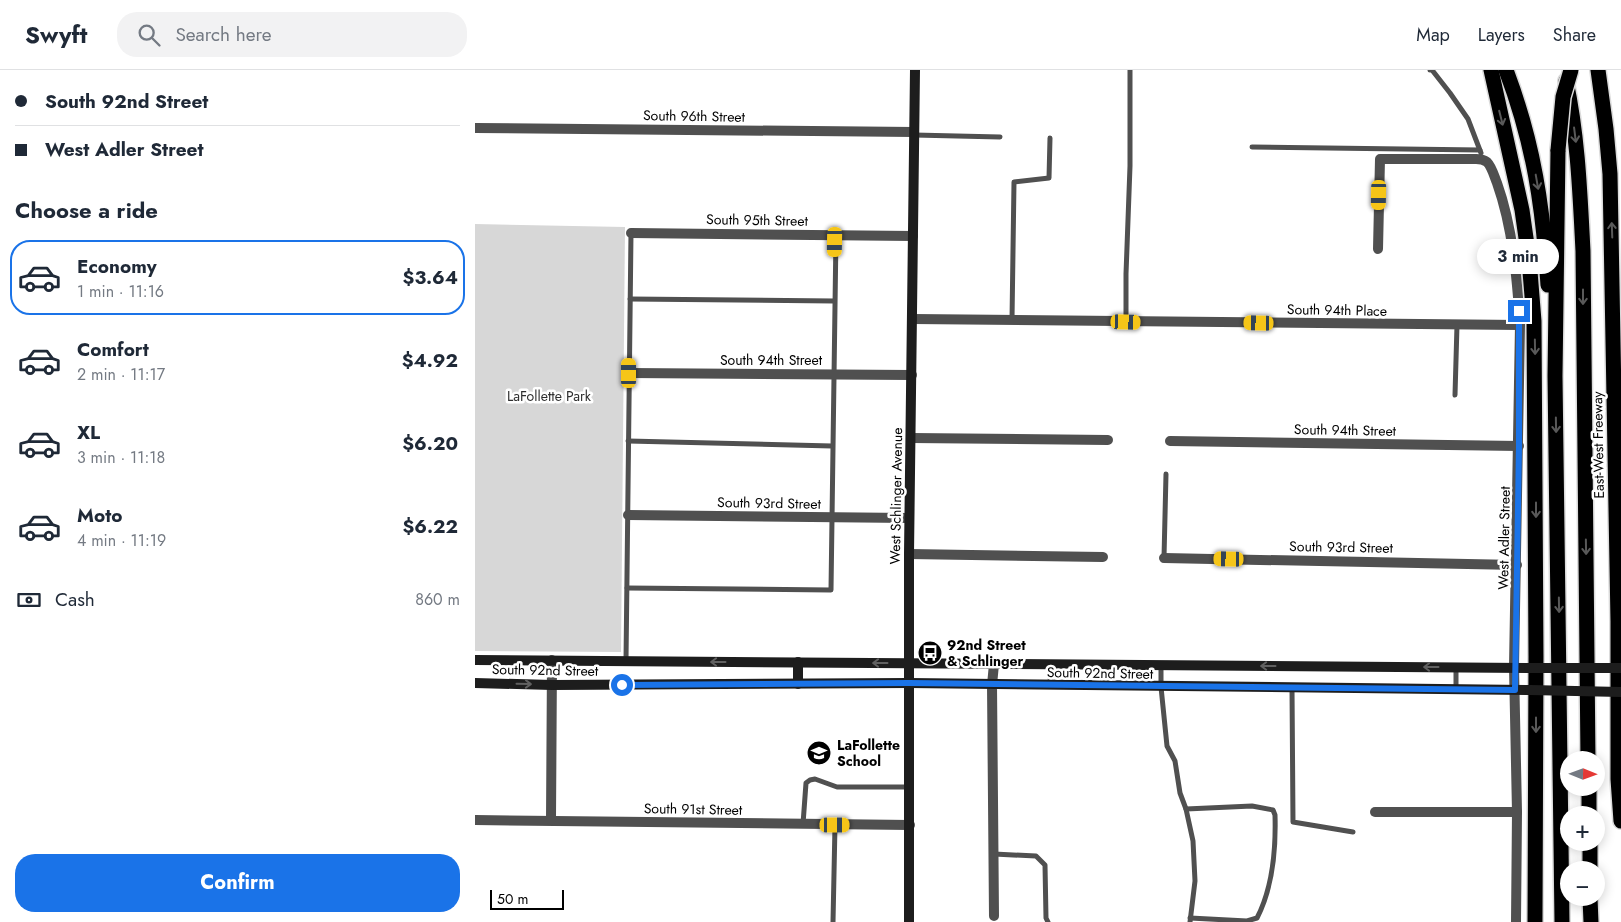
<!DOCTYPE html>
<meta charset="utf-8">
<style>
body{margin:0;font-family:Jost,sans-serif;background:#f2f2f3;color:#1f2937;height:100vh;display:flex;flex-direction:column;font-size:19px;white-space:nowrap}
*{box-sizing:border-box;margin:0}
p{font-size:16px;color:#747a83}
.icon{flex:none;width:28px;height:28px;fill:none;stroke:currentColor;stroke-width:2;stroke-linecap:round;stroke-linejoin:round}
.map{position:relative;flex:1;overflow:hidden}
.details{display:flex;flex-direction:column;background:#fff;width:475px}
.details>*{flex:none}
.hud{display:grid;align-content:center;height:110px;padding:0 15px;background:#fff}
.needle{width:32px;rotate:91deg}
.fabs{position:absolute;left:1085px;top:681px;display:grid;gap:10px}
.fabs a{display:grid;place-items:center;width:45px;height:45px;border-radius:50%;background:#fff;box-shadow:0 2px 12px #0003;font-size:25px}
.scale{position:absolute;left:15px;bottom:12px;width:74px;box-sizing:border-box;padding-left:5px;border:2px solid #000;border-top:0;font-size:14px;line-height:18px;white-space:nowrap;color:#000;-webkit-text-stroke:4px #fff;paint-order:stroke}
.end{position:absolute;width:22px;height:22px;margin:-11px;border:6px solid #1a73e8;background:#fff;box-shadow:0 0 0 2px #fff}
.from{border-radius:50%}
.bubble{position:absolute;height:35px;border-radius:18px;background:#fff;box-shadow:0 2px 12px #0003;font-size:16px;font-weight:700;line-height:35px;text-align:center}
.car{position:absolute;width:15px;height:30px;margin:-15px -8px;border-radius:6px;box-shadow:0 0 4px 1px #0007;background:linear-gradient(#f5c518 24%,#345 0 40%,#f5c518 0 76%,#345 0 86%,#f5c518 0)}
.hud b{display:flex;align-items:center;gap:18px;height:48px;font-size:19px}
.hud b+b{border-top:1px solid #e0e1e3}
.hud i{width:12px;height:12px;background:#1f2937}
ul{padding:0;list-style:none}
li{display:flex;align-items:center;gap:15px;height:75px;margin:0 10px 8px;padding:0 5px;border:2px solid transparent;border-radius:20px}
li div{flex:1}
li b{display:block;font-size:19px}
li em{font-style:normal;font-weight:700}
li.current{border-color:#1a73e8}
li>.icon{width:45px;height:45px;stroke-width:1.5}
h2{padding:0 15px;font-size:22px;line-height:60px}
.pay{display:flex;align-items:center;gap:12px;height:55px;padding:0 15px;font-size:19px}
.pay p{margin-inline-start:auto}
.cta{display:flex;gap:10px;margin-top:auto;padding:10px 15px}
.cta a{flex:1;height:58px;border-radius:20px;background:#1a73e8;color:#fff;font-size:20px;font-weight:700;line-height:58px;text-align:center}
header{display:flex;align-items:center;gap:30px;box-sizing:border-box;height:70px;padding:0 25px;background:#fff;border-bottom:1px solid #e0e1e3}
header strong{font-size:24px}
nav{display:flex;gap:28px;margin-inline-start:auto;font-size:18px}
.search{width:350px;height:45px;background:#f2f2f3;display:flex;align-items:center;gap:12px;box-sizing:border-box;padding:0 18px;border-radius:20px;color:#747a83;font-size:19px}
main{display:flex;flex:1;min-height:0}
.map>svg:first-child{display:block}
</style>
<header>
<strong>Swyft</strong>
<div class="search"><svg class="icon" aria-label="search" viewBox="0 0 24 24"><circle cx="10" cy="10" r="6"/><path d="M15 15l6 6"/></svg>Search here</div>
<nav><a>Map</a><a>Layers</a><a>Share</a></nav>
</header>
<main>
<section class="details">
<div class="hud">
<b><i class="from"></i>South 92nd Street</b>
<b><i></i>West Adler Street</b>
</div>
<h2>Choose a ride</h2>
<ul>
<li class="current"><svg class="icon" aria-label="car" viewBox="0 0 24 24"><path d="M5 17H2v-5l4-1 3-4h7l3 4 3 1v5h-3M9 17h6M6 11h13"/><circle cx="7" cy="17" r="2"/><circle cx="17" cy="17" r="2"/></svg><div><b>Economy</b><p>1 min · 11:16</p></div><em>$3.64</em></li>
<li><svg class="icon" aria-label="car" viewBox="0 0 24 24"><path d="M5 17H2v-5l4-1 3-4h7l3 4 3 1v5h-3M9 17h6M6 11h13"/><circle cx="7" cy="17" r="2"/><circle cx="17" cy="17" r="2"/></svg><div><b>Comfort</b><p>2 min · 11:17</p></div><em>$4.92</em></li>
<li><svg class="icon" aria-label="car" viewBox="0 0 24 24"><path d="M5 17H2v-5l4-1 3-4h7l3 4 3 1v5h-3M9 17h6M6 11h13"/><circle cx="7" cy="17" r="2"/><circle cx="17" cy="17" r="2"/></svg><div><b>XL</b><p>3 min · 11:18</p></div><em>$6.20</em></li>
<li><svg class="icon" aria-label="car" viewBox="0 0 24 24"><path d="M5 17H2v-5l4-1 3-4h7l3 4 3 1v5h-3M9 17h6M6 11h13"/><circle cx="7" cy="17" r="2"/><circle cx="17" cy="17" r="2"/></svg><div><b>Moto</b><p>4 min · 11:19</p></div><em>$6.22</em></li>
</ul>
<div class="pay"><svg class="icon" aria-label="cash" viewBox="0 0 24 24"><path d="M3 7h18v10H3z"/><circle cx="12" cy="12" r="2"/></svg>Cash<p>860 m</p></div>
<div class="cta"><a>Confirm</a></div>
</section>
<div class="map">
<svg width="1146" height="852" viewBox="0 0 1146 852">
<rect width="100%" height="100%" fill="#fff"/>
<path fill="#d7d7d7" d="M0,154l150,3 -4,425 -146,-1z"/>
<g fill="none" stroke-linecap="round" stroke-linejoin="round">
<defs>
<g id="highway">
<path d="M1016,0l31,140 7,49 5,62 2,335 -1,266"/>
<path d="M1031,0c28,74 37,137 42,215"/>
<path d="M1123,0l8,59 4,45 8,447v158l3,42"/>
<path d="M1091,11c12,56 14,113 17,170l5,509"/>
<path d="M1083,80l-3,226 7,546"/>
<path d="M1114,718v27"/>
<path d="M1115,772v28"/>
<path d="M1115,828l1,24"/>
</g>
</defs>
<use href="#highway" stroke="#dbdbdb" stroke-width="18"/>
<g stroke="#505050" stroke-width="5">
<path d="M955,0h2l18,23 18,26 13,34"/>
<path d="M439,65l86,2"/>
<path d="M777,77l228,3"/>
<path d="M155,229l204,2"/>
<path d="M537,250l2,-138 35,-4 1,-40"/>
<path d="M651,251v-47l4,-108v-96"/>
<path d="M980,325l2,-70"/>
<path d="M153,371l204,5"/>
<path d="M689,488l2,-84"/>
<path d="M152,518l204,2 5,-355"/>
<path d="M151,591l5,-428"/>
<path d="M686,595v22l6,59 8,15 5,32 6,16 66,-3 21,4 2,5c1,34 -2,72 -18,103l-10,3 -57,-3"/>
<path d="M981,597v22"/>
<path d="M575,615l1,-20"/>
<path d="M817,618l1,134 60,10"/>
<path d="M711,739l7,32 2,40 -5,41"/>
<path d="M328,754l3,-41 4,-3 5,-1 22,8h73"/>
<path d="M519,784l42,2 9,9 1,53 2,4"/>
<path d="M358,852l2,-97"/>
</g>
<g stroke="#505050" stroke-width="10">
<path d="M0,58l439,4"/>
<path d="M156,163l282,3"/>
<path d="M903,179l2,-90h96c4,0 7,0 11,3 5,5 7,14 10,21 16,45 20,95 23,142l-6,342 3,145 -1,110"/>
<path d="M438,249l607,6"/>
<path d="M154,303l283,2"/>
<path d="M436,368l197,2"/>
<path d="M695,371l349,5"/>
<path d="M153,445l281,3"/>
<path d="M434,484l194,3"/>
<path d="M689,488l353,7"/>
<path d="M900,742h142"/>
<path d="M0,750l435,5"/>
<path d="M76,750l1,-160"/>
<path d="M519,846l-2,-231 2,-21"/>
</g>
<g stroke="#1d1d1d" stroke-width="10">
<path d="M0,590l1054,8"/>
<path d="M0,613l77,2 357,-2 621,7"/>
<path d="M323,614v-22"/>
<path d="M434,852v-368l6,-484"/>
</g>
<use href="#highway" stroke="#000" stroke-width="15"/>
<defs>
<path id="highway-bridge" d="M1083,80l5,-53 8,-27"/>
</defs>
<use href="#highway-bridge" stroke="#dbdbdb" stroke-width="18" stroke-linecap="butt"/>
<g stroke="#1d1d1d" stroke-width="10">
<path d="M1054,598h92"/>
<path d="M1055,620l91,2"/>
</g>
<use href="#highway-bridge" stroke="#000" stroke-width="15"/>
</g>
<defs><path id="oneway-shaft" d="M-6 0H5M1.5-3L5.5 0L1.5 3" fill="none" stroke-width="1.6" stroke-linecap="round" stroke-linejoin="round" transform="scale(1.25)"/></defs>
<g stroke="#595959">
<use href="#oneway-shaft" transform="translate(1026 48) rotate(76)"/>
<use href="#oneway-shaft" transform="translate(1100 65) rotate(83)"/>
<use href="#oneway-shaft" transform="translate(1062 112) rotate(80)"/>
<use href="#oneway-shaft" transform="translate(1137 160) rotate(-92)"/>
<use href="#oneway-shaft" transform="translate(1108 227) rotate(90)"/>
<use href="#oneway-shaft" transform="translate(1060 277) rotate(89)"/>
<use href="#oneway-shaft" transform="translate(1081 355) rotate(89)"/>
<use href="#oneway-shaft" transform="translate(1061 440) rotate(90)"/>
<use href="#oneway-shaft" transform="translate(1111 477) rotate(89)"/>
<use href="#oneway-shaft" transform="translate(1084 535) rotate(89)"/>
<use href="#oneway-shaft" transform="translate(1061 655) rotate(90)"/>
</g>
<g stroke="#616161">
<use href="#oneway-shaft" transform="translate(243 592) rotate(-180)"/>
<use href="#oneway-shaft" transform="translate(405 593) rotate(-180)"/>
<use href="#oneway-shaft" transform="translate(793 596) rotate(-180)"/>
<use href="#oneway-shaft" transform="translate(956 597) rotate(-180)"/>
<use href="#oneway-shaft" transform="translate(49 614) rotate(1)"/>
</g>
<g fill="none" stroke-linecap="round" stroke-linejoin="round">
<path stroke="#1a73e8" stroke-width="6" d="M147,615l287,-2 606,7 4,-244v-135"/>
</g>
<defs>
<symbol id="bus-disc" viewBox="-11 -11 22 22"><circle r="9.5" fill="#000" stroke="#fff"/><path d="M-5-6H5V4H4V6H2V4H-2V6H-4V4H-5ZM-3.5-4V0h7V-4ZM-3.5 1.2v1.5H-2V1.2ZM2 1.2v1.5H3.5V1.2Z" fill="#fff"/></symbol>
<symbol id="school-disc" viewBox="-11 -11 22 22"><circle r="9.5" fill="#000" stroke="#fff"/><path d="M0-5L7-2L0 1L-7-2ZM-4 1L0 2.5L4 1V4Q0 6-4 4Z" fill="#fff"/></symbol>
</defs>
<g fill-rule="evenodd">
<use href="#bus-disc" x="441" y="569" width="28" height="28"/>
<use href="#school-disc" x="330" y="669" width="28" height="28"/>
</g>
<g text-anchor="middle" stroke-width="5" stroke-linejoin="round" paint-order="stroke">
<g font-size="14" fill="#000" stroke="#fff">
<text transform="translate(219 46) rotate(1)" y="5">South 96th Street</text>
<text transform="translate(282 150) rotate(1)" y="5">South 95th Street</text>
<text transform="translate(862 240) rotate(1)" y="5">South 94th Place</text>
<text x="296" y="295">South 94th Street</text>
<text transform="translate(870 360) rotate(1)" y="5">South 94th Street</text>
<text transform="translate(1123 375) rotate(-91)" y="5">East-West Freeway</text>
<text transform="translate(421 426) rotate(-89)" y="5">West Schlinger Avenue</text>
<text transform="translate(294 433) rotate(1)" y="5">South 93rd Street</text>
<text transform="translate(1029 468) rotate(-89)" y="5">West Adler Street</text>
<text transform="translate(866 477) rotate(1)" y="5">South 93rd Street</text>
<text transform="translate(70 600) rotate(1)" y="5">South 92nd Street</text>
<text transform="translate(625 603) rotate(1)" y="5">South 92nd Street</text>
<text transform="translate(218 739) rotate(1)" y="5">South 91st Street</text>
</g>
<g font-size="14" fill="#2e2e2e" stroke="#fff">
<text x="74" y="331">LaFollette Park</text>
</g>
<g font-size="14" font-weight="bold" fill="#000" stroke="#fff" text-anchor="start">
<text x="472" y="580">92nd Street<tspan x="472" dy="16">&amp; Schlinger</tspan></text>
<text x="362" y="680">LaFollette<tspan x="362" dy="16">School</tspan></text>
</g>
</g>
</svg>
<div class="fabs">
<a><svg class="needle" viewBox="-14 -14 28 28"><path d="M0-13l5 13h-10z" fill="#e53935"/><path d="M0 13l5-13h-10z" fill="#747a83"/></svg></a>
<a>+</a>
<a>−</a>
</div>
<div class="scale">50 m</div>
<i class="end from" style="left:147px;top:615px"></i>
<i class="end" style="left:1044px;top:241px"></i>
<div class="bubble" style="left:1002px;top:169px;width:82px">3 min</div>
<i class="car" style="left:904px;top:125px;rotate:181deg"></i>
<i class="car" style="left:360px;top:172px;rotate:181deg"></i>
<i class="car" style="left:651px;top:252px;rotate:92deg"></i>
<i class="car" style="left:784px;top:253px;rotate:271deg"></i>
<i class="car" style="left:154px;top:303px;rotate:0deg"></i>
<i class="car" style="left:754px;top:489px;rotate:271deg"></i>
<i class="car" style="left:360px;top:755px;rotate:90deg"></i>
</div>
</main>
